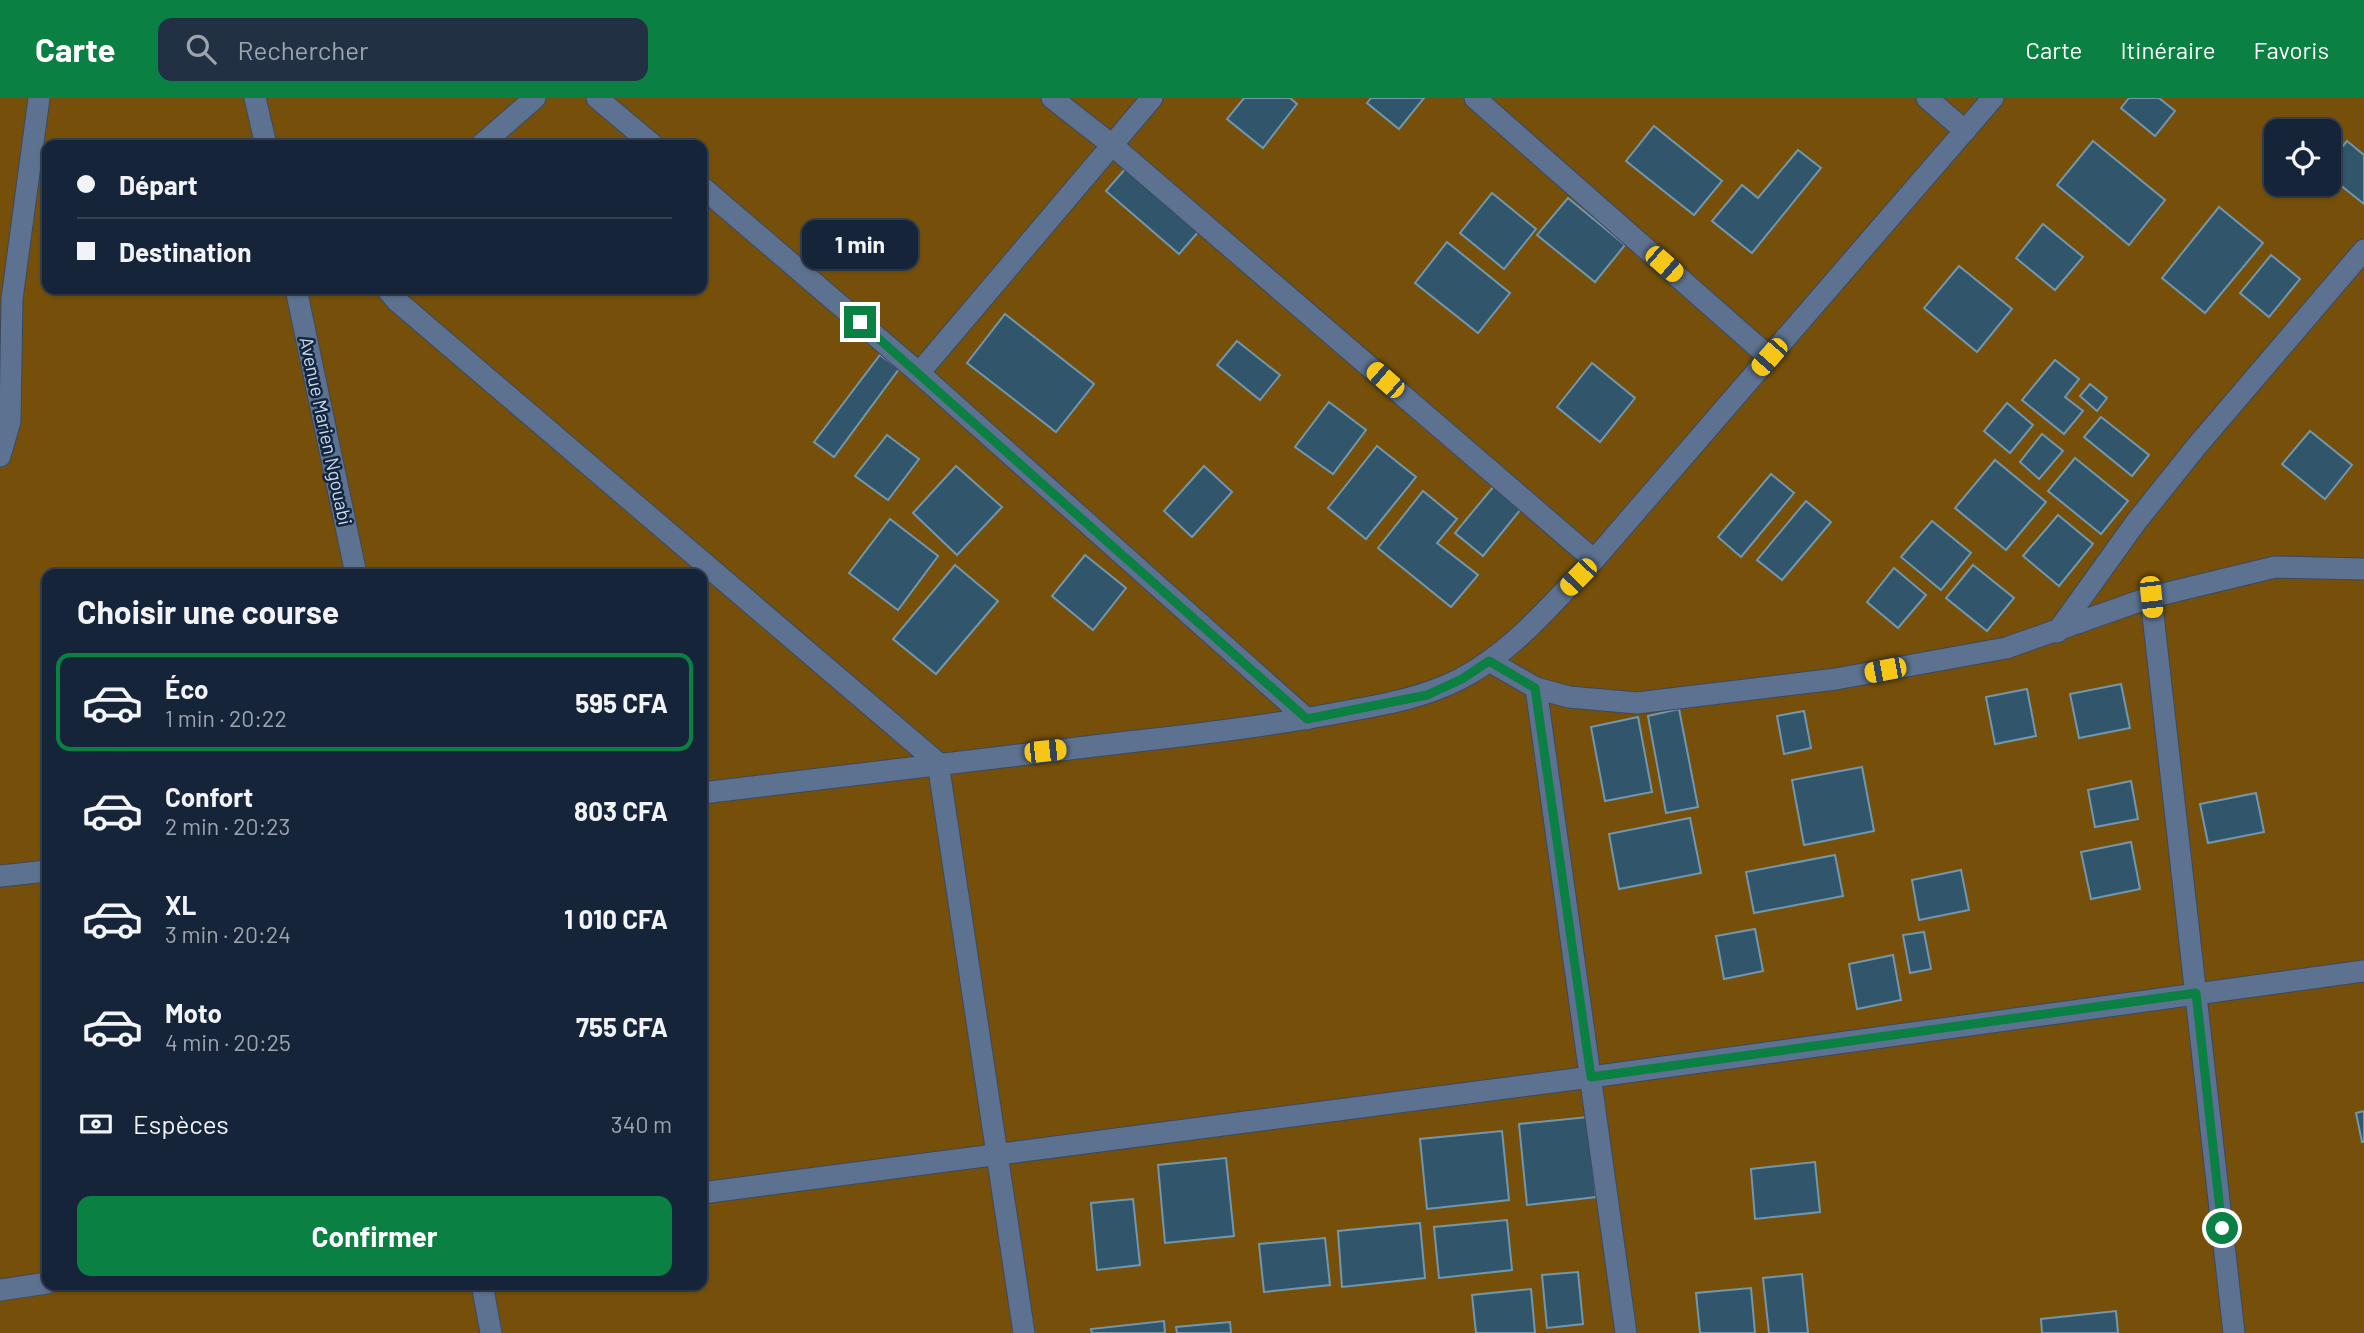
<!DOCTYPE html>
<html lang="fr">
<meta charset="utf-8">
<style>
body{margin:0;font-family:Barlow,sans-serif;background:#223043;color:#f1f3f6;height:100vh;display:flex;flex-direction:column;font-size:26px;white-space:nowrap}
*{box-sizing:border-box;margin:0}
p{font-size:23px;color:#9da4ae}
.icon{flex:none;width:38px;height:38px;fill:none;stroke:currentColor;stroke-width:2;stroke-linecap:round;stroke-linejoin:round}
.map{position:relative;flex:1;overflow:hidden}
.drawer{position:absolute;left:42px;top:471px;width:665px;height:721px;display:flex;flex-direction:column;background:#152438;border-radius:14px;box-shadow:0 2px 5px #0004,0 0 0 2px #344153}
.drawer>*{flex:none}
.top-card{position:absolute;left:42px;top:42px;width:665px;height:154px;border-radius:14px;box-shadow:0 2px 5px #0004,0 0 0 2px #344153;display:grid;align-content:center;height:154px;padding:0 35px;background:#152438}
.fabs{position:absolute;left:2264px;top:21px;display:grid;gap:14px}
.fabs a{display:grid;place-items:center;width:77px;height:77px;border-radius:14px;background:#152438;box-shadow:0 2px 5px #0004,0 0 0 2px #344153;font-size:35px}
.end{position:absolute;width:32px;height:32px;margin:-16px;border:9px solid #0b8043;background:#fff;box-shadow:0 0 0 4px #fff}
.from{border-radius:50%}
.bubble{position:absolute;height:49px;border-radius:14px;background:#152438;box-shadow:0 2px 5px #0004,0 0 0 2px #344153;font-size:23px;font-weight:700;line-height:49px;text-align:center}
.car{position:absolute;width:21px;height:42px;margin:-21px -10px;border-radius:9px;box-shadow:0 0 5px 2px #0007;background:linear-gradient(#f5c518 24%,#345 0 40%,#f5c518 0 76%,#345 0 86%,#f5c518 0)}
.top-card b{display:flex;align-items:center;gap:24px;height:66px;font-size:26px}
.top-card b+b{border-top:2px solid #344153}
.top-card i{width:18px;height:18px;background:#f1f3f6}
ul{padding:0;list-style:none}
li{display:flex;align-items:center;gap:21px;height:98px;margin:0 14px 10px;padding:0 21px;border:4px solid transparent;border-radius:14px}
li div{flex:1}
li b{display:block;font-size:26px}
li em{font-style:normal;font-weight:700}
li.selected{border-color:#0b8043}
li>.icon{width:63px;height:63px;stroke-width:1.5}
h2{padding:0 35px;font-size:32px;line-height:84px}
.pay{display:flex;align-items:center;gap:18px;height:77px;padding:0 35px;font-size:26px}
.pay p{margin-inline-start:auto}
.cta{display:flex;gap:14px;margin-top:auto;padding:14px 35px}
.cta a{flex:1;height:80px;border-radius:14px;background:#0b8043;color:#fff;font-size:28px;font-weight:700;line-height:80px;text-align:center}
header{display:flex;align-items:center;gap:42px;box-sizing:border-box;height:98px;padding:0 35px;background:#0b8043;color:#fff}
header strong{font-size:33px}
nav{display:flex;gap:38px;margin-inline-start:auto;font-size:24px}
.search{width:490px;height:63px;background:#223043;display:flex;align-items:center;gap:18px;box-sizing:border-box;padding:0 24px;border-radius:14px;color:#9da4ae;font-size:26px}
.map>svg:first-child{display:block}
</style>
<header>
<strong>Carte</strong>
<div class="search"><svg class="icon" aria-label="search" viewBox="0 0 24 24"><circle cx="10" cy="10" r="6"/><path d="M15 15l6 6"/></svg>Rechercher</div>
<nav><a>Carte</a><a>Itinéraire</a><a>Favoris</a></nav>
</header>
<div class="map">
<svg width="2364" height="1235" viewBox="0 0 2364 1235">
<rect width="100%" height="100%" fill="#1c304a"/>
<path fill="#76500a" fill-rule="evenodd" d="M0,0h2364v1235h-2364zM2277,33h52v53h-52zM47,47h655v144h-655zM47,476h655v710h-655z"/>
<g fill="#31556a" stroke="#7197ae" stroke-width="2">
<path d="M1244,0h46l7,6 -34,44 -36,-29z"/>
<path d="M1371,0h53l-25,31 -32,-26z"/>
<path d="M2129,0h30l16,13 -20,25 -34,-28z"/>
<path d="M1654,28l68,55 -28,34 -68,-54z"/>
<path d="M2093,43l72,59 -36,45 -72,-60z"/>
<path d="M2347,43l17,14v49l-35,-28v-13z"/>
<path d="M1798,52l23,18 -69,85 -40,-32 30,-36 16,13z"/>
<path d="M1126,70l73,63 -20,23 -73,-63z"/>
<path d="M1492,95l44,36 -32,40 -44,-36z"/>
<path d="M1568,100l57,47 -30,37 -58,-47z"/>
<path d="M2219,109l44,36 -58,70 -43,-35z"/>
<path d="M2043,126l40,33 -28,33 -39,-32z"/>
<path d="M1447,144l63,51 -32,40 -63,-50z"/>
<path d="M2271,157l29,24 -31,38 -29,-24z"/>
<path d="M1959,168l53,43 -35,43 -53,-44z"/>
<path d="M1005,216l89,70 -38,48 -89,-69z"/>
<path d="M1237,243l43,34 -20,25 -43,-35z"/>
<path d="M880,257l19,14 -65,88 -20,-15z"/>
<path d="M2055,262l24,19 -14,18 18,14 -19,23 -42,-34z"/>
<path d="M1592,265l43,35 -35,44 -43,-35z"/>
<path d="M2090,286l17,14 -10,13 -17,-15z"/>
<path d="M1329,304l37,28 -33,44 -38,-27z"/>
<path d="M2007,305l26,22 -23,28 -26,-22z"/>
<path d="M2101,319l48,38 -17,21 -48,-39z"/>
<path d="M2310,333l42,34 -27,34 -43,-35z"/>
<path d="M2042,336l21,17 -24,28 -19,-17z"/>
<path d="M887,337l32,24 -31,41 -33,-24z"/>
<path d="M1377,348l39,31 -50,62 -38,-31z"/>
<path d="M2075,360l53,43 -27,33 -53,-43z"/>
<path d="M1995,362l51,42 -40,48 -51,-42z"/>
<path d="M956,368l46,41 -45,48 -44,-42z"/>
<path d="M1204,368l28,26 -40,45 -28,-26z"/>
<path d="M1771,376l23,19 -53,64 -23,-20z"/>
<path d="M1494,388l27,23 -38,47 -28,-23z"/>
<path d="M1423,393l34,28 -20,24 41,32 -27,32 -73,-59z"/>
<path d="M1806,403l25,21 -49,58 -25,-20z"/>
<path d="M2058,417l35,29 -34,42 -36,-30z"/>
<path d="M890,421l48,37 -40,54 -49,-37z"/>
<path d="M1932,423l39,32 -30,37 -40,-33z"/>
<path d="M1085,457l41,33 -33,42 -41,-34z"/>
<path d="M955,467l43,36 -62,73 -43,-35z"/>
<path d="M1973,467l41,33 -27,33 -41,-33z"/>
<path d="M1894,470l32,27 -28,33 -31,-26z"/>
<path d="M2121,586l9,44 -51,10 -9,-44z"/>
<path d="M2027,591l9,47 -41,8 -9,-47z"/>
<path d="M1679,611l19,98 -32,6 -18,-97z"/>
<path d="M1804,613l7,37 -27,6 -7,-38z"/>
<path d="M1638,619l14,75 -47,9 -14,-74z"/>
<path d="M1862,669l12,64 -70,14 -12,-65z"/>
<path d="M2131,683l7,38 -43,8 -7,-37z"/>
<path d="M2256,695l8,39 -56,11 -8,-39z"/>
<path d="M1690,720l11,55 -82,16 -10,-55z"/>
<path d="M2131,744l9,47 -49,10 -10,-47z"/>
<path d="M1835,757l8,41 -89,17 -8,-41z"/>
<path d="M1961,772l8,40 -50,10 -7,-40z"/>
<path d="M1755,831l8,42 -39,8 -8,-43z"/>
<path d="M1924,834l7,37 -21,4 -7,-38z"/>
<path d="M1893,857l8,45 -44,9 -8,-45z"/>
<path d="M2364,1013v31h-2l-6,-29z"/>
<path d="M1588,1019l8,80 -69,8 -8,-81z"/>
<path d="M1502,1033l7,69 -82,9 -7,-70z"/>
<path d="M1226,1060l8,78 -69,7 -7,-78z"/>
<path d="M1815,1064l5,50 -65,7 -4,-50z"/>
<path d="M1133,1101l7,66 -43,5 -6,-67z"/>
<path d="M1507,1122l5,50 -73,8 -5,-51z"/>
<path d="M1420,1125l5,55 -83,9 -4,-56z"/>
<path d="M1325,1140l5,47 -66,7 -5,-48z"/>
<path d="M1578,1174l5,52 -36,4 -5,-53z"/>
<path d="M1802,1176l6,59h-39l-6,-55z"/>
<path d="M1751,1190l4,45h-55l-4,-40z"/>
<path d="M1531,1191l4,44h-59l-4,-38z"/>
<path d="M2116,1213l2,22h-76l-1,-14z"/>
<path d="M1164,1223l1,12h-73l-1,-4z"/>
<path d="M1230,1224l1,11h-54l-1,-6z"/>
</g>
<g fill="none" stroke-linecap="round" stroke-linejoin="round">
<defs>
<g id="street">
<path d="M255,0l11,47"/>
<path d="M597,0l56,47"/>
<path d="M1052,0l60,47 482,415"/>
<path d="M1475,0l294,259"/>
<path d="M1927,0l38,33"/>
<path d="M481,47l54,-47"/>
<path d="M702,89l217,186 388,346"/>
<path d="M296,191l60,285"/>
<path d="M387,191l10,12 541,462 86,570"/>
<path d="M919,275l233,-275"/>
<path d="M0,358l10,-35 2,-122 27,-201"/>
<path d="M2151,499l83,736"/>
<path d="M2057,534l79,-110 60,-75 168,-197"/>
<path d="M1489,563l47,27 33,9 68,6 199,-24 170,-31 145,-51 124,-30 89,2"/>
<path d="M1536,590l90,645"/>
<path d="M702,695c142,-18 284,-35 426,-51 74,-8 148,-17 220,-31 39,-7 77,-14 112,-32 53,-27 93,-77 134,-119l399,-462"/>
<path d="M0,778l47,-5"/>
<path d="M702,1095l889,-116 773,-106"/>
<path d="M482,1186l9,49"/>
<path d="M0,1192l47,-7"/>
</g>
</defs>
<use href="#street" stroke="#3a4a60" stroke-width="23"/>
<use href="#street" stroke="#5c7290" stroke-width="21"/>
</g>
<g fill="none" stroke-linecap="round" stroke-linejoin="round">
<path stroke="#0b8043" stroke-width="9" d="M860,224l447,397 120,-24 35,-16 27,-18 46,27 56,389 605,-84 26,235"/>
</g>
<g text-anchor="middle" stroke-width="5" stroke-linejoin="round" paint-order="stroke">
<g font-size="19" fill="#cfdbec" stroke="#13263f">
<text transform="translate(326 333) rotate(78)" y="7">Avenue Marien Ngouabi</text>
</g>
</g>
</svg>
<div class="fabs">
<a><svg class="icon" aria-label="locate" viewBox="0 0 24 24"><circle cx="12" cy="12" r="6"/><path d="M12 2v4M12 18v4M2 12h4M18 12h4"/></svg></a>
</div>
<i class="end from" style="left:2222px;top:1130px"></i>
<i class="end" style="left:860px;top:224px"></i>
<div class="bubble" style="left:802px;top:122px;width:116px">1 min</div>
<i class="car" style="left:1664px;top:166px;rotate:131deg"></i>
<i class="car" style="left:1769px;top:259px;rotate:221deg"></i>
<i class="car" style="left:1385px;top:282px;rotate:311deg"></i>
<i class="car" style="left:1578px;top:479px;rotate:224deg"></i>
<i class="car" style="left:2151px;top:499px;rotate:174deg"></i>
<i class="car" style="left:1885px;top:572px;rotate:259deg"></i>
<i class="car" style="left:1045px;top:653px;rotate:84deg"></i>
<div class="top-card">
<b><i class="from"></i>Départ</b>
<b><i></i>Destination</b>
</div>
<section class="drawer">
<h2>Choisir une course</h2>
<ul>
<li class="selected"><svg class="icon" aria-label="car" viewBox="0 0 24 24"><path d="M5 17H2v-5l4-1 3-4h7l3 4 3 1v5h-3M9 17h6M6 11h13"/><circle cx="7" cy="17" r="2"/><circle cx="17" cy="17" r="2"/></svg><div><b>Éco</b><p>1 min · 20:22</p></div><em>595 CFA</em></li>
<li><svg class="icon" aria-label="car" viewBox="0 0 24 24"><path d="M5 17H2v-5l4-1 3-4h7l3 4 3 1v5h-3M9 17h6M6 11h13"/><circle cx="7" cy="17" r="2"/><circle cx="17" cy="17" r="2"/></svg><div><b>Confort</b><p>2 min · 20:23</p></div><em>803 CFA</em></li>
<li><svg class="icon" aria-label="car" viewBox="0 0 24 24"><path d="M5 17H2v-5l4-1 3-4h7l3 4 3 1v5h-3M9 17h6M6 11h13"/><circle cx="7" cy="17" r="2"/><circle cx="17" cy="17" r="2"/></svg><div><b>XL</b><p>3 min · 20:24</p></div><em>1 010 CFA</em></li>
<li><svg class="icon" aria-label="car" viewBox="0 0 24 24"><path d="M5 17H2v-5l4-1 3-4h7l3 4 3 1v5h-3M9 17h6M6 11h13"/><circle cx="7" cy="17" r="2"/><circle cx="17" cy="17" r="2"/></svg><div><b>Moto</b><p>4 min · 20:25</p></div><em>755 CFA</em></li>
</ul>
<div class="pay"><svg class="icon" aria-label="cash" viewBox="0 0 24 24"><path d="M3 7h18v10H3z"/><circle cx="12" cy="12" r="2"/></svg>Espèces<p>340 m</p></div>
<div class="cta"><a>Confirmer</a></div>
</section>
</div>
